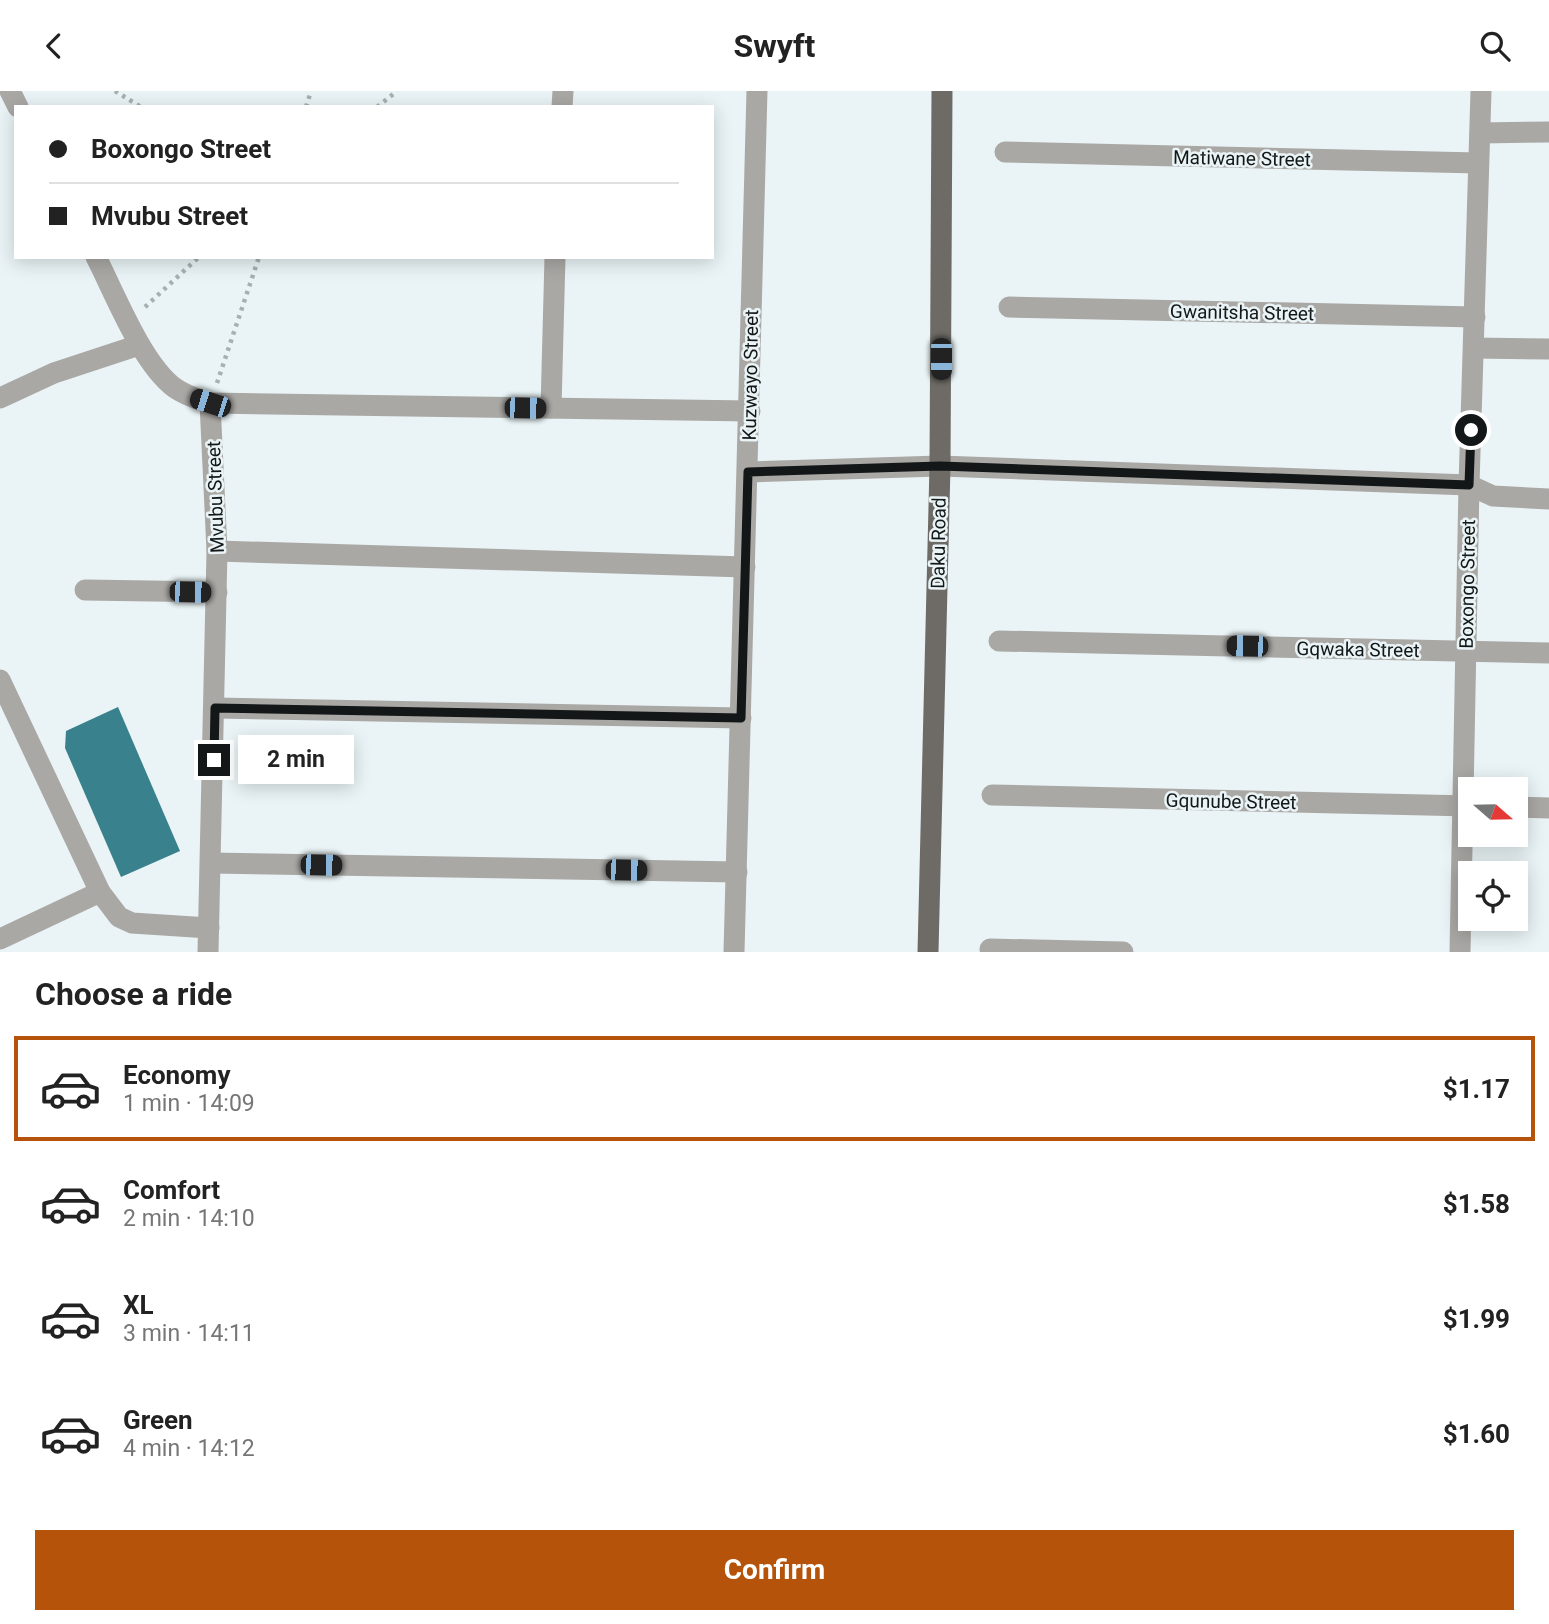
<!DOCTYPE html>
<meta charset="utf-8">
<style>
body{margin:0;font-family:Roboto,sans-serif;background:#f6f6f6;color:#222;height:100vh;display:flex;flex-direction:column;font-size:26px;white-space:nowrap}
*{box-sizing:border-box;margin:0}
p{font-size:23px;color:#767676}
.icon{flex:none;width:38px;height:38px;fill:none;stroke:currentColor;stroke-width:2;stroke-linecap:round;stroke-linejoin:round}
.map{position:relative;height:861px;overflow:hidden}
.panel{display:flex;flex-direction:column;background:#fff;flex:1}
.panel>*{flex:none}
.guide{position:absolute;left:14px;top:14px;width:700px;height:154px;border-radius:0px;box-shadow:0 4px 18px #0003;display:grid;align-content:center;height:154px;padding:0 35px;background:#fff}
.needle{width:46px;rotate:110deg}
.tools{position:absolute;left:1458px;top:686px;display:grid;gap:14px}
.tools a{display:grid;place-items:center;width:70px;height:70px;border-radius:0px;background:#fff;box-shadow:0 4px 18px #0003;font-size:35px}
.end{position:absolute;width:32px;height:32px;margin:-16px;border:9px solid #131717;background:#fff;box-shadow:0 0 0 4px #fff}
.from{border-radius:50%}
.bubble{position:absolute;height:49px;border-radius:0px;background:#fff;box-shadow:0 4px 18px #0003;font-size:23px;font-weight:700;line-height:49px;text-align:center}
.car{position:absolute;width:21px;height:42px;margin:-21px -10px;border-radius:9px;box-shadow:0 0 5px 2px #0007;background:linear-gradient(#222 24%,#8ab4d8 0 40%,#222 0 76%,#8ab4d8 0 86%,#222 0)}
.guide b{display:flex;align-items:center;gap:24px;height:66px;font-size:26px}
.guide b+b{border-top:2px solid #e0e0e0}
.guide i{width:18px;height:18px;background:#222}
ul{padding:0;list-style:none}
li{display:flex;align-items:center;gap:21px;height:105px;margin:0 14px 10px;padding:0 21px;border:4px solid transparent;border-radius:0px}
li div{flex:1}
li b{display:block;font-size:26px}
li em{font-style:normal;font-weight:700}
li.active{border-color:#b45309}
li>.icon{width:63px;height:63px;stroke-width:1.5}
h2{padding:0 35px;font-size:32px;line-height:84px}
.action{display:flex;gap:14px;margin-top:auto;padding:14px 35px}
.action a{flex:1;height:80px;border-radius:0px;background:#b45309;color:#fff;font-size:28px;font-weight:700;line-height:80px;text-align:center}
header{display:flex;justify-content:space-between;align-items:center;height:91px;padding:0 35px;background:#fff;font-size:32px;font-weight:700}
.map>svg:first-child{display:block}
</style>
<header><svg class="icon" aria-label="back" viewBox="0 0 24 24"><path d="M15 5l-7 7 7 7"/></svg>Swyft<svg class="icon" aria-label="search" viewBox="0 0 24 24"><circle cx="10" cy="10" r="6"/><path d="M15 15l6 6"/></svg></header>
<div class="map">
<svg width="1549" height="861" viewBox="0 0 1549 861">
<rect width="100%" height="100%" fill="#eaf4f6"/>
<path fill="#39828d" d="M118,616l62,144 -59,26 -56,-129 1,-17z"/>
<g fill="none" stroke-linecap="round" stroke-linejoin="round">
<g stroke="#a7b0b1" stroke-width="4.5" stroke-dasharray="3.5 5" stroke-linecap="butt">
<path d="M115,0l26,16"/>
<path d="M306,16l5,-16"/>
<path d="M377,16l20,-16"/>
<path d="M145,216l54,-50"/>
<path d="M217,292l42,-126"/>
</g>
<g stroke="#aaa8a5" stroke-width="21">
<path d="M10,0l8,16"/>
<path d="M562,16l1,-16"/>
<path d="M1480,42l69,-1"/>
<path d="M1005,61l473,11"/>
<path d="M96,166c19,37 46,107 79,131 11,8 23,11 35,15l7,148 -9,401"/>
<path d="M1009,216l466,10"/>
<path d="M1474,257l75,1"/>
<path d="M0,307l54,-25 85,-28"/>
<path d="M210,312l540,8"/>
<path d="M551,317l4,-151"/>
<path d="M748,381l192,-6 529,19 24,11 56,3"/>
<path d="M217,460l528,16"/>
<path d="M85,499l132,2"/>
<path d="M999,550l550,12"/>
<path d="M0,589l100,212 -100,47"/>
<path d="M215,617l526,10"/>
<path d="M992,704l478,11"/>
<path d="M1516,716l33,1"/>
<path d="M211,772l526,9"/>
<path d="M100,801l19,25 13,6 77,5"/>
<path d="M990,858l133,3"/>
<path d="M734,861l23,-861"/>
<path d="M1460,861l9,-467 12,-394"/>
</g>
<path stroke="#6e6b66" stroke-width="21" d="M928,861l12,-486 2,-375"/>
</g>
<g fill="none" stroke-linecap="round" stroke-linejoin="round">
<path stroke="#131717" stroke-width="9" d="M214,669l1,-52 526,10 7,-246 192,-6 529,19 2,-55"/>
</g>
<g text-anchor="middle" stroke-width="5" stroke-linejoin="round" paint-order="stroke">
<g font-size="19" fill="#131717" stroke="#eaf4f6">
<text transform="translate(1242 67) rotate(1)" y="7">Matiwane Street</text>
<text transform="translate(1242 221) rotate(1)" y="7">Gwanitsha Street</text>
<text transform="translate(750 284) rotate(-89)" y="7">Kuzwayo Street</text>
<text transform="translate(215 406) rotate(-92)" y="7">Mvubu Street</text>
<text transform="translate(938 452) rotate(-89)" y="7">Daku Road</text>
<text transform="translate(1467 493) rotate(-89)" y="7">Boxongo Street</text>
<text transform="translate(1358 558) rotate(1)" y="7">Gqwaka Street</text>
<text transform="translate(1231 710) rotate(1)" y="7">Gqunube Street</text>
</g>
</g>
</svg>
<div class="tools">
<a><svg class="needle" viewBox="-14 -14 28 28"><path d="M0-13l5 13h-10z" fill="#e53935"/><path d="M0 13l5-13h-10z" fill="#767676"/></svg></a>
<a><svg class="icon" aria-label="locate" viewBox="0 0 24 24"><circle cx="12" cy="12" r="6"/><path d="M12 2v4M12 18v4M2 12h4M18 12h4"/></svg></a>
</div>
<i class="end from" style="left:1471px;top:339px"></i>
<i class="end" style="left:214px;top:669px"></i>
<div class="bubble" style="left:238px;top:644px;width:116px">2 min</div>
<i class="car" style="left:941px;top:268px;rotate:180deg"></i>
<i class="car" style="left:210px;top:312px;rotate:288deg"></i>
<i class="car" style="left:525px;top:317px;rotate:91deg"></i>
<i class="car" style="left:190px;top:501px;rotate:91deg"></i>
<i class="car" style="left:1247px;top:555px;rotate:271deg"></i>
<i class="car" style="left:321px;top:774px;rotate:91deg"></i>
<i class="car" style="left:626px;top:779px;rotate:91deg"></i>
<div class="guide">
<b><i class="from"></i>Boxongo Street</b>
<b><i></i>Mvubu Street</b>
</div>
</div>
<section class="panel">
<h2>Choose a ride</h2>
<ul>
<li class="active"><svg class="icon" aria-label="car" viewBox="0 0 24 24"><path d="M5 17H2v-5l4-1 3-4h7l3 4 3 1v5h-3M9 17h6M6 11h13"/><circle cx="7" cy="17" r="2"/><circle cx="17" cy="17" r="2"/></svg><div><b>Economy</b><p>1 min · 14:09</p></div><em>$1.17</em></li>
<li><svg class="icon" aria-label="car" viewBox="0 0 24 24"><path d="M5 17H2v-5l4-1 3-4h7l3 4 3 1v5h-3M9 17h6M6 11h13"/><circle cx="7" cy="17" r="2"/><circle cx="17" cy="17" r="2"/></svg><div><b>Comfort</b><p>2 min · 14:10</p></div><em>$1.58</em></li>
<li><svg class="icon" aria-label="car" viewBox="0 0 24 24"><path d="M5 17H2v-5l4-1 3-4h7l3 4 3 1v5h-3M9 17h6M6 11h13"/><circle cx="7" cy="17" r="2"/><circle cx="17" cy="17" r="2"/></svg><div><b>XL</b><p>3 min · 14:11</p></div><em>$1.99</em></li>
<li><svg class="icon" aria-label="car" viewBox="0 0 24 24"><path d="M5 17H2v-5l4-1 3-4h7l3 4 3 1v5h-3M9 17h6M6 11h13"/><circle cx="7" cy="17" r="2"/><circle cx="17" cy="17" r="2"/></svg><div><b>Green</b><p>4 min · 14:12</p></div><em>$1.60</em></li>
</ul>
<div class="action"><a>Confirm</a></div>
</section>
